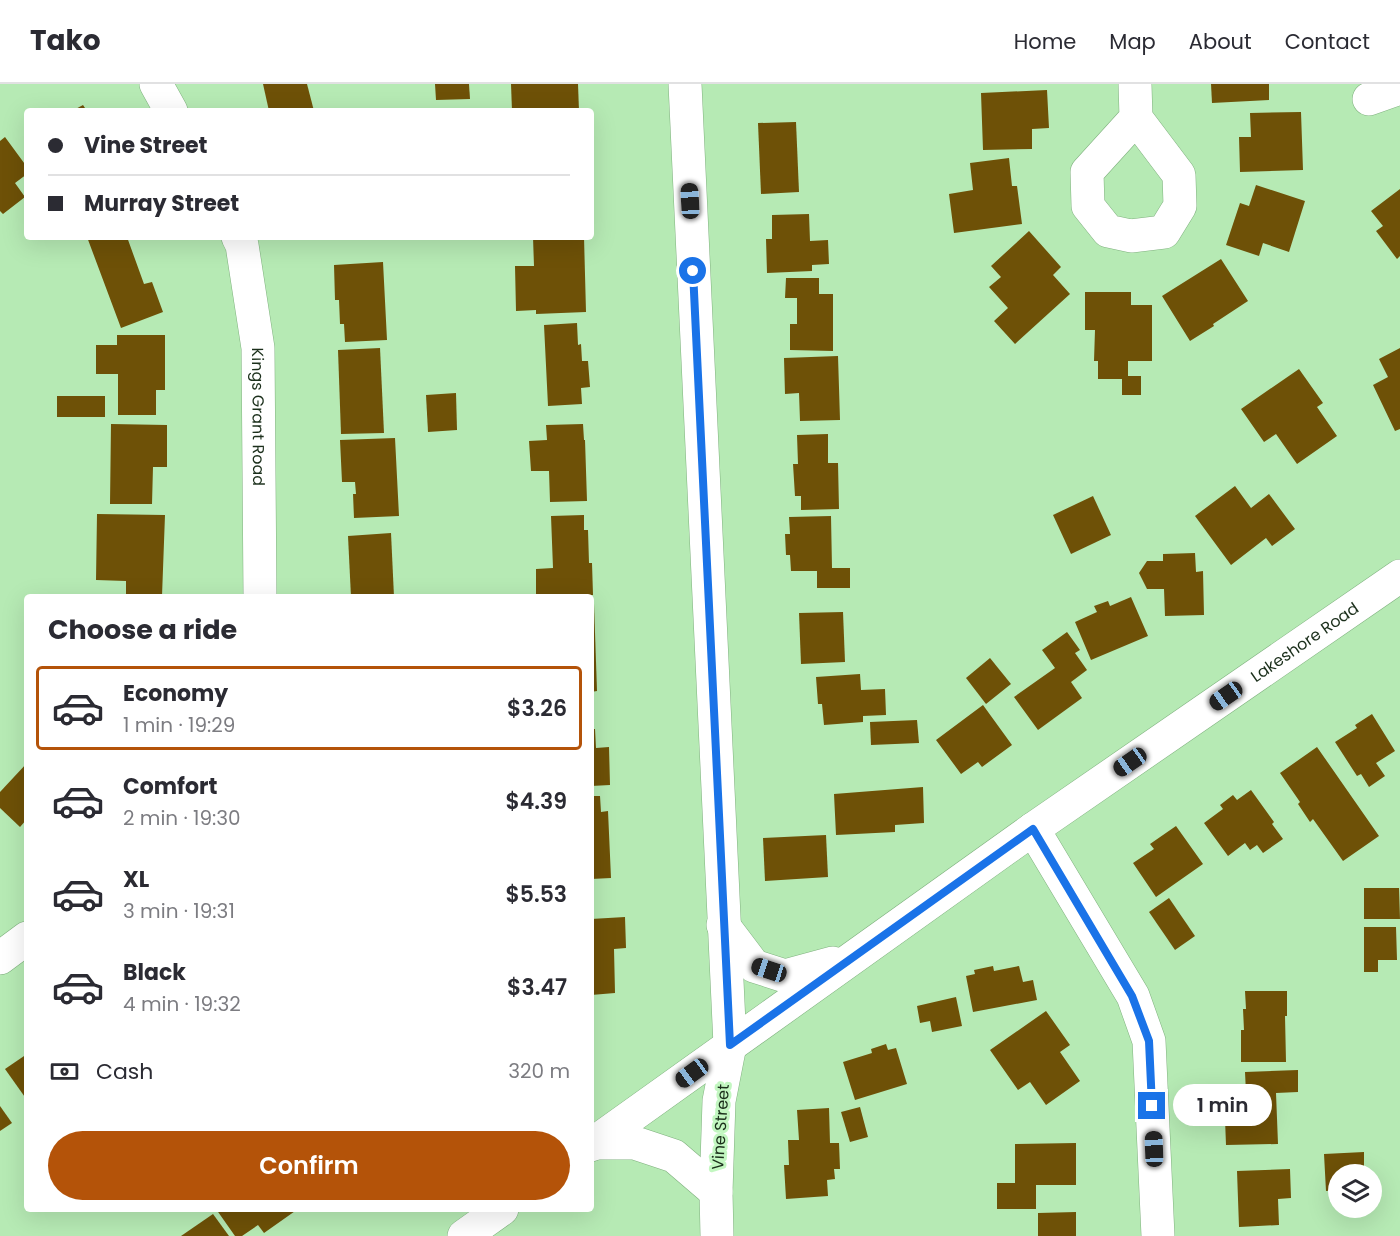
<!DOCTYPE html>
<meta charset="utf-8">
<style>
body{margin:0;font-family:Poppins,sans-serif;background:#f2f2f3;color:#2b2b33;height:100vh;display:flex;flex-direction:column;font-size:22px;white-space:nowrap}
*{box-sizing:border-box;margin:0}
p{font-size:20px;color:#7c7c81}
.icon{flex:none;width:33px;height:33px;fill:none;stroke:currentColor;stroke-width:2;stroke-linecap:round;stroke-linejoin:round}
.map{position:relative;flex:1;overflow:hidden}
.drawer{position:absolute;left:24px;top:510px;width:570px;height:618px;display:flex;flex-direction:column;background:#fff;border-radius:6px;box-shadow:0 6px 24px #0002}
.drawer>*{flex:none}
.hud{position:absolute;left:24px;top:24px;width:570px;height:132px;border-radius:6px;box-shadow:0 6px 24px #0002;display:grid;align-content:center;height:132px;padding:0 24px;background:#fff}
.fabs{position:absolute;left:1328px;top:1080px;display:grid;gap:12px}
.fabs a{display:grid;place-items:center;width:54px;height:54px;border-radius:50%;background:#fff;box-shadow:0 6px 24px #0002;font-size:30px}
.end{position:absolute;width:27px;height:27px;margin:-14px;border:8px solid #1a73e8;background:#fff;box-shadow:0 0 0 3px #fff}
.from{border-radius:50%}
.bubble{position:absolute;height:42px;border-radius:21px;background:#fff;box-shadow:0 6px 24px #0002;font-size:20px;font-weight:600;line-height:42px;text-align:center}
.car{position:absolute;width:18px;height:36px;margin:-18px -9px;border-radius:8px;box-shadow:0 0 4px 2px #0007;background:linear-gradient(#222 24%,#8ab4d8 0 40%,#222 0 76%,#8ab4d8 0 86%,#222 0)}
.hud b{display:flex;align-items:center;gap:21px;height:57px;font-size:22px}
.hud b+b{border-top:2px solid #e1e1e2}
.hud i{width:15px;height:15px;background:#2b2b33}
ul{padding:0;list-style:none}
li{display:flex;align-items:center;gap:18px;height:84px;margin:0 12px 9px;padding:0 12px;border:3px solid transparent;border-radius:6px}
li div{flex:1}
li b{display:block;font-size:22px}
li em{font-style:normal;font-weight:600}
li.active{border-color:#b45309}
li>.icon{width:54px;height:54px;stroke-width:1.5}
h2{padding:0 24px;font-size:27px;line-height:72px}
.pay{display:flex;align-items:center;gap:15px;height:66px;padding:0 24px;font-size:22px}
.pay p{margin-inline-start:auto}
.button{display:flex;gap:12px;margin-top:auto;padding:12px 24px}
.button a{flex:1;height:69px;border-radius:36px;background:#b45309;color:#fff;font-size:24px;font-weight:600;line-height:69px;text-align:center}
header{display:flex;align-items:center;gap:36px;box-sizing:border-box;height:84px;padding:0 30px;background:#fff;border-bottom:2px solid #e1e1e2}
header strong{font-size:28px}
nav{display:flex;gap:33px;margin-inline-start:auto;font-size:21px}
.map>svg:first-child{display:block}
</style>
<header>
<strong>Tako</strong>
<nav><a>Home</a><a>Map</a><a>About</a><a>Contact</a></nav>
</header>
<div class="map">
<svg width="1400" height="1152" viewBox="0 0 1400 1152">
<rect width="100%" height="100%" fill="#b6eab4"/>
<g fill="#6e5107">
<path d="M263,0h44l7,27h-45z"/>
<path d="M435,0h34l1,15 -34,1z"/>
<path d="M511,0h67l1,27h-67z"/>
<path d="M1211,0h58v16l-57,3z"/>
<path d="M1047,6l2,38 -17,1v20l-49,1 -2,-57z"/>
<path d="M83,21l4,6h-15z"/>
<path d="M1301,28l2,58 -63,2 -1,-35h12l-1,-24z"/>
<path d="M796,38l3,70 -38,2 -3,-71z"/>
<path d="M5,53l22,30v7l-12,9 10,14 -22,17 -3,-3v-70z"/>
<path d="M1009,74l3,28h5l5,38 -68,9 -5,-39 24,-4 -3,-27z"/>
<path d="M1256,101l49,16 -16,51 -26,-9 -4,13 -33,-11 14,-42 9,3z"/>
<path d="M1400,105v67l-3,3 -21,-28 7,-5 -12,-15z"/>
<path d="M809,130l1,27 18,-1 1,24 -17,1v6l-45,2 -1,-34h6v-24z"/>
<path d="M1029,147l32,36 -8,8 17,19 -55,50 -21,-23 14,-13 -19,-21 12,-10 -10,-11z"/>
<path d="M87,153h40l17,47 8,-2 11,30 -42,16z"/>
<path d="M533,153h51l2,75 -50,2v-4l-20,1 -1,-45h19z"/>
<path d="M1221,175l27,42 -35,23 1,2 -24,15 -28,-45z"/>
<path d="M383,178l4,78 -42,2 -1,-18h-4l-1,-24h-4l-1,-35z"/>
<path d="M786,194h33v16h14v57l-43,-1v-26h7v-26h-12z"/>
<path d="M1085,208h46v13h21v56h-24v15h13v19h-19v-16h-24v-18h-4l1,-31h-10z"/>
<path d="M577,239l1,22 3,-1 1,17h6l2,26 -9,1 1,16 -34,2 -4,-81z"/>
<path d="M117,251h48v55h-9v25h-38v-41h-22v-29h21z"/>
<path d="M380,264l4,85 -43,1 -3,-84z"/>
<path d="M1400,264v81l-5,2 -22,-46 15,-8 -9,-18z"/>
<path d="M838,272l2,64 -40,1 -1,-28 -14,1 -1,-36z"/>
<path d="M1299,285l24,34 -6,4 20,29 -40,28 -21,-30 -12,8 -23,-33z"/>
<path d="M456,309l1,37 -29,2 -2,-37z"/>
<rect x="57" y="312" width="48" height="21"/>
<path d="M111,340l56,1v42h-14l-1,37h-42z"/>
<path d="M583,340l1,16h1l2,61 -37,1 -1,-31h-18l-2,-30 18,-1 -1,-15z"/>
<path d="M828,350v29h10l1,46 -38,1v-14h-6l-2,-32h5l-1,-29z"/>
<path d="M395,354l4,78 -45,2 -1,-24h3l-1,-12h-13l-2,-42z"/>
<path d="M1235,402l16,22 18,-14 26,35 -23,17 -6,-8 -35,27 -36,-49z"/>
<path d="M1093,412l18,39 -40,19 -18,-39z"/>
<path d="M97,430l68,1 -3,81 -36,-1v-14l-30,-1z"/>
<path d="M584,431v15h4l1,33h3l1,32 -57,2v-28l17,-1 -2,-52z"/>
<path d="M831,432l1,52h18v20h-33v-17h-26l-1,-16h-4l-1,-21h5l-1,-17z"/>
<path d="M391,449l3,64h-43l-3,-61z"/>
<path d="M1195,469l1,19 7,-1 1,44 -39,1 -1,-27h-17l-8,-16 8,-12h16v-7z"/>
<path d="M1131,513l17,39 -57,24 -16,-38 22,-10 -3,-6 14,-5 2,5z"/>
<path d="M591,520h3l3,87 -6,1z"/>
<path d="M843,528l2,50 -44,2 -2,-51z"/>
<path d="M1067,548l13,18 -5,3 12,17 -16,12 11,16 -44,32 -24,-33 41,-29 -13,-18z"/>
<path d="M990,574l21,26 -25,20 -20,-26z"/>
<path d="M860,590l1,16 24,-1 1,26 -23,1v6l-39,3 -2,-21h-4l-2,-27z"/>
<path d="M983,621l29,40 -30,22 -4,-5 -17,12 -25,-34z"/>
<path d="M1372,630l23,37 -19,12 9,13 -16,11 -8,-13 -4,2 -22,-34 22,-14 -2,-3z"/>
<path d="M917,636l2,23 -48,2 -1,-23z"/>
<path d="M591,645h4l1,19 13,-1 1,38 -19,1z"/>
<path d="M1317,663l62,89 -36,25 -30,-42 -3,3 -12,-18 2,-2 -20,-29z"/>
<path d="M27,679v56l-7,8 -20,-19v-16z"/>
<path d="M923,703l1,36 -29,2v7l-59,3 -2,-41z"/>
<path d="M1251,706l23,32 -2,2 11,15 -20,14 -6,-8 -7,5 -5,-7 -17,13 -24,-33 19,-14 -3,-4 13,-10 4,5z"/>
<path d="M591,712h9l1,16 7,-1 3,67 -20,1z"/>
<path d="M1176,742l27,38 -47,33 -23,-34 21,-14 -4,-5z"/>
<path d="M826,751l2,42 -63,4 -2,-43z"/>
<path d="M1364,804h35l1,31h-36z"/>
<path d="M1169,814l26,38 -20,14 -26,-38z"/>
<path d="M625,833l1,31 -12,1 1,44 -24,2v-76z"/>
<path d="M1364,843h32l1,33h-19v12h-14z"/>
<path d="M993,882l1,5 25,-5 4,16 10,-2 4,20 -64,12 -7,-36 9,-2 -1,-4z"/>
<path d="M1245,907h42v25h-2l1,46h-45v-32h3l-1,-21h3z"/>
<path d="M956,913l6,29 -30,6 -2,-11 -10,2 -3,-17z"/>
<path d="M1046,927l24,34 -10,7 20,29 -34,24 -16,-23 -12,8 -28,-40z"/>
<path d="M886,960l2,6 8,-2 11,36 -52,16 -12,-38 29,-9 -1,-4z"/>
<path d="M27,970v46l-22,-31z"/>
<path d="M1298,986v22l-22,1 2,51 -52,1 -2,-52h22l-1,-21z"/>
<path d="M0,1022l12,17 -12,8z"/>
<path d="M860,1023l8,30 -18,5 -9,-30z"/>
<path d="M829,1024l1,35h9l1,26h-6l1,10 -8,1 1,16 -42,3 -2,-34h5l-1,-25h11l-2,-30z"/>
<path d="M1076,1059v42h-40v24h-39v-26h18v-39z"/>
<path d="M1364,1068v22h-26v16l-12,1 -2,-37z"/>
<path d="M1290,1085l1,29 -13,1 1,26 -40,2 -2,-56z"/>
<path d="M216,1125h82l-34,24 -6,-8 -16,11h-7z"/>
<path d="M1076,1128v24h-38v-23z"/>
<path d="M213,1130l16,22h-48z"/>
</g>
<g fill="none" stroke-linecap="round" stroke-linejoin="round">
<defs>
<g id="street">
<path d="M156,0l15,27"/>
<path d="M1135,0l1,34 43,57 1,31 -16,26 -33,4 -23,-5 -20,-25 -1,-34 49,-54"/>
<path d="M1369,15l31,-11"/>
<path id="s1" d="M238,153l4,8 16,103 2,249"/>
<path d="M1033,745l100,167 16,45 9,195"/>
<path d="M0,874l27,-20"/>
</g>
<g id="secondary">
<path d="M685,0l45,961 -11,56 -3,91 1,44"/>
<path d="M723,841l31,41 31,10 48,-13"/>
<path d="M593,1059h42l39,13 42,36"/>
<path id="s2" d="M591,1061l442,-316 367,-253"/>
<path d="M464,1152l38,-27"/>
</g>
</defs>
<use href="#street" stroke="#7fb17e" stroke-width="34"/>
<use href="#secondary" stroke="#7fb17e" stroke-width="34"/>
<use href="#street" stroke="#fff" stroke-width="33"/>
<use href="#secondary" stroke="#fff" stroke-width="33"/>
</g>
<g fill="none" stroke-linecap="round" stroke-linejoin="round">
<path stroke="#1a73e8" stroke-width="8" d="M693,187l37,774 303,-216 99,167 17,45 3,65"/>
</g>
<g text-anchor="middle" stroke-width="6" stroke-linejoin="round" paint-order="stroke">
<g font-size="16" fill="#1b2f1b" stroke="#c3f7c1">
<text dy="6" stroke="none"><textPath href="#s1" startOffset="182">Kings Grant Road</textPath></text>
<text dy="6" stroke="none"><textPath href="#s2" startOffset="873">Lakeshore Road</textPath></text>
<text transform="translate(720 1043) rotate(-86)" y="6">Vine Street</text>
</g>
</g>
</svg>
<div class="fabs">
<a><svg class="icon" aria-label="layers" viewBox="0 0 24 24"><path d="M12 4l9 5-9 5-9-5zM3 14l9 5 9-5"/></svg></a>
</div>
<i class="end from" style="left:693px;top:187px"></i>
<i class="end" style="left:1152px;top:1022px"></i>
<div class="bubble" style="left:1173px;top:1000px;width:99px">1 min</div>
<i class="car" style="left:690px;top:117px;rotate:357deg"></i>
<i class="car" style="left:1226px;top:612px;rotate:235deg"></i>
<i class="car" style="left:1130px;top:678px;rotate:235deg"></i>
<i class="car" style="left:769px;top:886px;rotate:288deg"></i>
<i class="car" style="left:692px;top:989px;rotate:234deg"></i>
<i class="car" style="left:1154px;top:1065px;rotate:358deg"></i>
<div class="hud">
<b><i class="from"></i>Vine Street</b>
<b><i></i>Murray Street</b>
</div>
<section class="drawer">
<h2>Choose a ride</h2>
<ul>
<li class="active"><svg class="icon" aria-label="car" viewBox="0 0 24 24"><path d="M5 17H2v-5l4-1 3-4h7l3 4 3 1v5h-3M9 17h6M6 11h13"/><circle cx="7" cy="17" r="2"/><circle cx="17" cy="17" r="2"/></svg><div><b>Economy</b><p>1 min · 19:29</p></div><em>$3.26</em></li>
<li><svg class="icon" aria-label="car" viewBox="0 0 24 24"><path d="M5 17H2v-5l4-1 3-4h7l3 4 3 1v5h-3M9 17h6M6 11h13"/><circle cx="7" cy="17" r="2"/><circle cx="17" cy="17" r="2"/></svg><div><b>Comfort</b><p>2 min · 19:30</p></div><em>$4.39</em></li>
<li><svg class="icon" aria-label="car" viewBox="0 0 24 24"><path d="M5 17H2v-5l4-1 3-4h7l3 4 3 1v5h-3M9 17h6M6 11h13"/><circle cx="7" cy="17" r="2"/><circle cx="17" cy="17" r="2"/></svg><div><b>XL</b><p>3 min · 19:31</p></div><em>$5.53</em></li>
<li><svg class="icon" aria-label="car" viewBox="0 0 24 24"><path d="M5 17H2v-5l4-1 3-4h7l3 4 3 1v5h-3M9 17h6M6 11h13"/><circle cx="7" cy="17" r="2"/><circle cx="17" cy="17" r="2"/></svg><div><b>Black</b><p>4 min · 19:32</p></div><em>$3.47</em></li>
</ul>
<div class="pay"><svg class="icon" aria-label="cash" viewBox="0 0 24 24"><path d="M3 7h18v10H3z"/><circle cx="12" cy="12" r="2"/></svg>Cash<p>320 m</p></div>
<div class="button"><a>Confirm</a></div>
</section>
</div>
